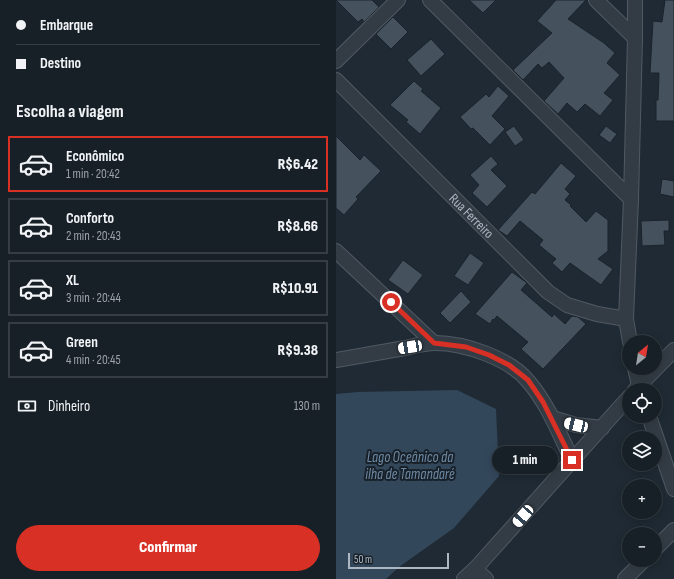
<!DOCTYPE html>
<html lang="pt">
<meta charset="utf-8">
<style>
body{margin:0;font-family:"Sofia Sans Condensed",sans-serif;background:#242d33;color:#f1f3f6;height:100vh;display:flex;flex-direction:column;font-size:15px;white-space:nowrap}
*{box-sizing:border-box;margin:0}
p{font-size:13px;color:#9ea3a7}
.icon{flex:none;width:22px;height:22px;fill:none;stroke:currentColor;stroke-width:2;stroke-linecap:round;stroke-linejoin:round}
.map{position:relative;flex:1;overflow:hidden}
.drawer{display:flex;flex-direction:column;background:#172027;width:336px}
.drawer>*{flex:none}
.banner{display:grid;align-content:center;height:88px;padding:0 16px;background:#172027}
.needle{width:26px;rotate:30deg}
.fabs{position:absolute;left:286px;top:335px;display:grid;gap:8px}
.fabs a{display:grid;place-items:center;width:40px;height:40px;border-radius:50%;background:#172027;box-shadow:0 2px 10px #0003,0 0 0 1px #363e44;font-size:20px}
.scale{position:absolute;left:12px;bottom:10px;width:101px;box-sizing:border-box;padding-left:4px;border:2px solid #acb7c2;border-top:0;font-size:11px;line-height:14px;white-space:nowrap;color:#acb7c2;-webkit-text-stroke:3px #182129;paint-order:stroke}
.end{position:absolute;width:18px;height:18px;margin:-9px;border:5px solid #d93025;background:#fff;box-shadow:0 0 0 2px #fff}
.from{border-radius:50%}
.bubble{position:absolute;height:28px;border-radius:14px;background:#172027;box-shadow:0 2px 10px #0003,0 0 0 1px #363e44;font-size:13px;font-weight:800;line-height:28px;text-align:center}
.car{position:absolute;width:12px;height:24px;margin:-12px -6px;border-radius:5px;box-shadow:0 0 3px 1px #0007;background:linear-gradient(#fff 24%,#345 0 40%,#fff 0 76%,#345 0 86%,#fff 0)}
.banner b{display:flex;align-items:center;gap:14px;height:38px;font-size:15px}
.banner b+b{border-top:1px solid #363e44}
.banner i{width:10px;height:10px;background:#f1f3f6}
ul{padding:0;list-style:none}
li{display:flex;align-items:center;gap:12px;height:56px;margin:0 8px 6px;padding:0 8px;border:2px solid #363e44;border-radius:0px}
li div{flex:1}
li b{display:block;font-size:15px}
li em{font-style:normal;font-weight:800}
li.selected{border-color:#d93025}
li>.icon{width:36px;height:36px;stroke-width:1.5}
h2{padding:0 16px;font-size:18px;line-height:48px}
.pay{display:flex;align-items:center;gap:10px;height:44px;padding:0 16px;font-size:15px}
.pay p{margin-inline-start:auto}
.cta{display:flex;gap:8px;margin-top:auto;padding:8px 16px}
.cta a{flex:1;height:46px;border-radius:24px;background:#d93025;color:#fff;font-size:16px;font-weight:800;line-height:46px;text-align:center}
main{display:flex;flex:1;min-height:0}
.map>svg:first-child{display:block}
</style>
<main>
<section class="drawer">
<div class="banner">
<b><i class="from"></i>Embarque</b>
<b><i></i>Destino</b>
</div>
<h2>Escolha a viagem</h2>
<ul>
<li class="selected"><svg class="icon" aria-label="car" viewBox="0 0 24 24"><path d="M5 17H2v-5l4-1 3-4h7l3 4 3 1v5h-3M9 17h6M6 11h13"/><circle cx="7" cy="17" r="2"/><circle cx="17" cy="17" r="2"/></svg><div><b>Econômico</b><p>1 min · 20:42</p></div><em>R$6.42</em></li>
<li><svg class="icon" aria-label="car" viewBox="0 0 24 24"><path d="M5 17H2v-5l4-1 3-4h7l3 4 3 1v5h-3M9 17h6M6 11h13"/><circle cx="7" cy="17" r="2"/><circle cx="17" cy="17" r="2"/></svg><div><b>Conforto</b><p>2 min · 20:43</p></div><em>R$8.66</em></li>
<li><svg class="icon" aria-label="car" viewBox="0 0 24 24"><path d="M5 17H2v-5l4-1 3-4h7l3 4 3 1v5h-3M9 17h6M6 11h13"/><circle cx="7" cy="17" r="2"/><circle cx="17" cy="17" r="2"/></svg><div><b>XL</b><p>3 min · 20:44</p></div><em>R$10.91</em></li>
<li><svg class="icon" aria-label="car" viewBox="0 0 24 24"><path d="M5 17H2v-5l4-1 3-4h7l3 4 3 1v5h-3M9 17h6M6 11h13"/><circle cx="7" cy="17" r="2"/><circle cx="17" cy="17" r="2"/></svg><div><b>Green</b><p>4 min · 20:45</p></div><em>R$9.38</em></li>
</ul>
<div class="pay"><svg class="icon" aria-label="cash" viewBox="0 0 24 24"><path d="M3 7h18v10H3z"/><circle cx="12" cy="12" r="2"/></svg>Dinheiro<p>130 m</p></div>
<div class="cta"><a>Confirmar</a></div>
</section>
<div class="map">
<svg width="338" height="579" viewBox="0 0 338 579">
<rect width="100%" height="100%" fill="#1f2a34"/>
<path fill="#33475b" d="M121,390l39,19 3,67 -45,52 -55,39 -13,12h-50v-185l22,-2z"/>
<g fill="#46515e" stroke="#1a232b">
<path d="M0,0h36l7,7 -15,15 -2,-3 -4,3z"/>
<path d="M133,0h27l-13,13z"/>
<path d="M220,0h30l-18,19 36,24 11,10 -8,10 13,12 -16,18 9,7 -13,16 -15,-12 -8,8 -10,-9 -9,11 -14,-13 20,-23 -15,-16 -7,6 -4,-4 -15,16 -10,-10 39,-37 -15,-12z"/>
<path d="M329,0h9v121h-18v-21h2l1,-27h-9l3,-52 9,1z"/>
<path d="M57,17l15,15 -17,17 -15,-15z"/>
<path d="M95,39l14,15 -24,22 -14,-16z"/>
<path d="M78,81l9,8 -2,2 20,17 -21,26 -14,-12 2,-2 -18,-15z"/>
<path d="M162,86l11,10 -17,20 13,13 -15,16 -17,-17 -2,1 -11,-12 26,-23 3,3z"/>
<path d="M178,126l10,14 -9,6 -10,-14z"/>
<path d="M270,126l11,8 -7,9 -11,-8z"/>
<path d="M0,136l24,24 4,-5 17,16 -25,26 2,2 -14,16 -8,-7z"/>
<path d="M155,156l7,8 -7,6 16,16 -20,21 -15,-14 7,-8 -9,-10z"/>
<path d="M225,163l15,13 -11,13 5,5 -5,6 6,5 -1,1 16,16 10,-11 12,9v31l-10,8 15,10 -12,16 -31,-22 -8,9 -10,-9 4,-4 -17,-14 4,-5 -23,-19 -13,15 -9,-6 34,-38 3,2z"/>
<path d="M326,179l12,2v16l-14,-3z"/>
<path d="M333,220v11h-5l1,14 -23,1 -1,-25z"/>
<path d="M134,253l14,10 -16,22 -14,-9z"/>
<path d="M67,260l20,15 -15,19 -20,-14z"/>
<path d="M176,272l15,11 -6,7 31,27 2,-3 11,10 7,-8 6,1 8,7 -43,45 -22,-20 7,-7 -31,-26 -3,4 -1,-1 -3,5 -15,-10z"/>
<path d="M125,291l10,11 -21,21 -10,-10z"/>
</g>
<g fill="none" stroke-linecap="round" stroke-linejoin="round">
<defs>
<g id="minor">
<path d="M94,0l201,199"/>
<path d="M260,0l39,38"/>
<path d="M0,61l62,-61"/>
<path id="s1" d="M0,80l212,212 19,13 30,9 29,5"/>
<path d="M0,251l98,92"/>
<path d="M294,342l-4,-23 5,-120 4,-161v-38"/>
<path d="M0,360c23,-4 46,-8 69,-12 9,-2 20,-5 30,-5 29,0 74,15 93,38 20,23 31,52 44,79"/>
<path d="M299,368l5,22"/>
<path d="M299,390l39,-40"/>
<path d="M313,416l25,73"/>
<path d="M216,418l24,7 26,3"/>
<path d="M319,549l19,-19"/>
<path d="M139,569l11,10"/>
<path d="M128,579l11,-10 154,-172"/>
<path d="M289,579l19,-19"/>
</g>
</defs>
<use href="#minor" stroke="#505a63" stroke-width="16"/>
<use href="#minor" stroke="#333c45" stroke-width="14"/>
</g>
<g fill="none" stroke-linecap="round" stroke-linejoin="round">
<path stroke="#d93025" stroke-width="5" d="M55,302l43,41 32,4 23,8 20,10 19,15 15,22 29,58"/>
</g>
<g text-anchor="middle" stroke-width="4" stroke-linejoin="round" paint-order="stroke">
<g font-size="14" fill="#acb7c2" stroke="#182129">
<text dy="5" stroke="none"><textPath href="#s1" startOffset="192">Rua Ferreiro</textPath></text>
</g>
<g font-size="15" font-style="italic" fill="#6e8aa5" stroke="#182129">
<text x="74" y="462">Lago Oceânico da<tspan x="74" dy="17">ilha de Tamandaré</tspan></text>
</g>
</g>
</svg>
<div class="fabs">
<a><svg class="needle" viewBox="-14 -14 28 28"><path d="M0-13l5 13h-10z" fill="#e53935"/><path d="M0 13l5-13h-10z" fill="#9ea3a7"/></svg></a>
<a><svg class="icon" aria-label="locate" viewBox="0 0 24 24"><circle cx="12" cy="12" r="6"/><path d="M12 2v4M12 18v4M2 12h4M18 12h4"/></svg></a>
<a><svg class="icon" aria-label="layers" viewBox="0 0 24 24"><path d="M12 4l9 5-9 5-9-5zM3 14l9 5 9-5"/></svg></a>
<a>+</a>
<a>−</a>
</div>
<div class="scale">50 m</div>
<i class="end from" style="left:55px;top:302px"></i>
<i class="end" style="left:236px;top:460px"></i>
<div class="bubble" style="left:156px;top:446px;width:66px">1 min</div>
<i class="car" style="left:74px;top:347px;rotate:261deg"></i>
<i class="car" style="left:240px;top:425px;rotate:283deg"></i>
<i class="car" style="left:187px;top:516px;rotate:221deg"></i>
</div>
</main>
